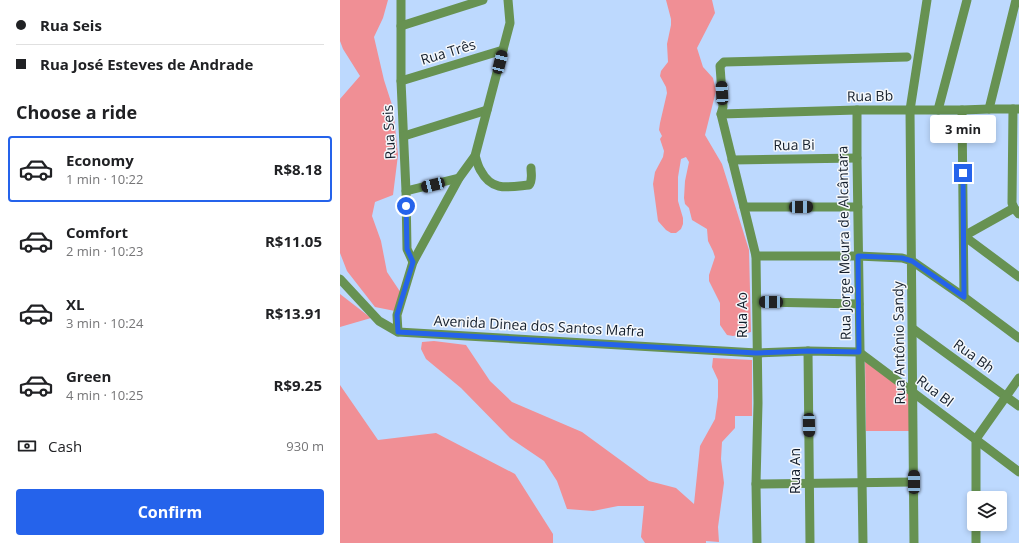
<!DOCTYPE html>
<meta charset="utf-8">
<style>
body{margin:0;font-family:"Open Sans",sans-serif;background:#f6f6f6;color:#202124;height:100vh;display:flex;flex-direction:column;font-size:15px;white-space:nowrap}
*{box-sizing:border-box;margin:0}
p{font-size:13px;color:#757577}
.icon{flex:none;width:22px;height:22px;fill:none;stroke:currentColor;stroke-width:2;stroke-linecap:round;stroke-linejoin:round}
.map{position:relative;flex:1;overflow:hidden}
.sheet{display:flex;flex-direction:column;background:#fff;width:340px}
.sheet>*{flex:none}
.top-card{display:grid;align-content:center;height:88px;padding:0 16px;background:#fff}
.fabs{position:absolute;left:627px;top:491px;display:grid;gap:8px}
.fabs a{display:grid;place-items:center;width:40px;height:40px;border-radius:4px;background:#fff;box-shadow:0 2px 6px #0003;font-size:20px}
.end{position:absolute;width:18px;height:18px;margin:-9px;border:5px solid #2563eb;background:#fff;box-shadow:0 0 0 2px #fff}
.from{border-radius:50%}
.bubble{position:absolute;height:28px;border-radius:4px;background:#fff;box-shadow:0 2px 6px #0003;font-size:13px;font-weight:700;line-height:28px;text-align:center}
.car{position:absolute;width:12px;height:24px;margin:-12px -6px;border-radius:5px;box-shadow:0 0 3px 1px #0007;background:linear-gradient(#222 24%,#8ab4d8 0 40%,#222 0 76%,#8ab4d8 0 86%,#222 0)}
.top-card b{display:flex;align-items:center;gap:14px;height:38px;font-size:15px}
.top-card b+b{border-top:1px solid #e0e0e0}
.top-card i{width:10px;height:10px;background:#202124}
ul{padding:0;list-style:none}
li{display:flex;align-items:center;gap:12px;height:66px;margin:0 8px 6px;padding:0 8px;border:2px solid transparent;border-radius:4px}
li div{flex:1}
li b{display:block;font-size:15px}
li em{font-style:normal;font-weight:700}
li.current{border-color:#2563eb}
li>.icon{width:36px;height:36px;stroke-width:1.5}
h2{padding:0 16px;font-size:18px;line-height:48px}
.pay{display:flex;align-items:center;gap:10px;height:44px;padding:0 16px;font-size:15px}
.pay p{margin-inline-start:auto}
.cta{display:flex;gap:8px;margin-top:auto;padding:8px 16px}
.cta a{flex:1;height:46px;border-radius:4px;background:#2563eb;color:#fff;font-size:16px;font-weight:700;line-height:46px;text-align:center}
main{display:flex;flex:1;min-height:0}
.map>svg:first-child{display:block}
</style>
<main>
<section class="sheet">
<div class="top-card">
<b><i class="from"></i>Rua Seis</b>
<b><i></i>Rua José Esteves de Andrade</b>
</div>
<h2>Choose a ride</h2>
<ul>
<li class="current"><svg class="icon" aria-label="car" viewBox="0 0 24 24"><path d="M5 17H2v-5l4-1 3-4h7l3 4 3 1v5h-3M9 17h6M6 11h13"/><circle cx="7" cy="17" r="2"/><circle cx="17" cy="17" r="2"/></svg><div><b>Economy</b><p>1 min · 10:22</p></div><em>R$8.18</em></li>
<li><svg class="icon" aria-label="car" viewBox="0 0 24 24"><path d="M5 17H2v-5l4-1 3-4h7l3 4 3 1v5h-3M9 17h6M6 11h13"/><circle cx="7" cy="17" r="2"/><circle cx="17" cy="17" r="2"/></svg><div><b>Comfort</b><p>2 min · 10:23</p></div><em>R$11.05</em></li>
<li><svg class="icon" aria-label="car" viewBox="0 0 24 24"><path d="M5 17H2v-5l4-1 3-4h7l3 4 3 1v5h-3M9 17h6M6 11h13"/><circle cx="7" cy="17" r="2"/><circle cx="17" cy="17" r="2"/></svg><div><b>XL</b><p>3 min · 10:24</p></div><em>R$13.91</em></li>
<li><svg class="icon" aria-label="car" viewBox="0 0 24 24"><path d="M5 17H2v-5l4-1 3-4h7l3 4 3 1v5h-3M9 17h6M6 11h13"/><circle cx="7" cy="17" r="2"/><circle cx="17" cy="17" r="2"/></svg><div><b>Green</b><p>4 min · 10:25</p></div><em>R$9.25</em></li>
</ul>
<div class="pay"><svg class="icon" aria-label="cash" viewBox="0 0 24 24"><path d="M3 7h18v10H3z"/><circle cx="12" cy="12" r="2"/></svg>Cash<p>930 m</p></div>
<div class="cta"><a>Confirm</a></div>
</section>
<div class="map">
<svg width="679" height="543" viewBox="0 0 679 543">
<rect width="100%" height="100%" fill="#bdd9fe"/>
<g fill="#f08f95">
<path d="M0,0h48l-5,18 -9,19 10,43 9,28 5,47 -5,40 -18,7 -3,14 9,25 6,31 14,21 -6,18 -20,-4 -28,-36 -7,-18v-154l20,-23 -17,-27 -3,-8z"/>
<path d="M326,0h46l3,13 -18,35 6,19 10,11 3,13 -11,44 17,29 27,86 2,82 -18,4 -6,-1 -7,-10v-22l-11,-22v-6l6,-18 -2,-6 -5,-10 -1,-12 -15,-9 -3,-12 -4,-4 -1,-6 1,-17 4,-19 -3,-5 -5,2 -3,18v24l5,17v6l-2,5 -5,4h-5l-5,-3 -8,-9 -5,-37 2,-12 8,-15 1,-6 -4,-12 2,-3 -3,-6 1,-7 7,-30 -1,-6 -6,-11 1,-5 7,-9 -1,-18 4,-19v-6z"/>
<path d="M0,294l31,24 -31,9z"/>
<path d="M94,341l32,4 24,36 22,21 70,30 67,49 27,7 18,16 6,-58 15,-27 3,-22v-17l-6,-13 1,-9 39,2v56h-17v12l-13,14 -1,17 3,24 -6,44 1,15 -13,-1v2h-61l-4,-6 3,-31h-26l-25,5 -26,-2 -10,-28 -13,-20 -34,-23 -49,-50 -35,-29 -5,-10 1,-7z"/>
<path d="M525,358l44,32 1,41h-44z"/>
<path d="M0,385l38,55 58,-7 79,41 38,60v9h-213z"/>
</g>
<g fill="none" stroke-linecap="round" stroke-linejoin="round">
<g stroke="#679252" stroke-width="9">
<path d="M61,0v81l5,110 1,58 6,13"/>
<path d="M61,26l82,-26"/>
<path d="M61,81l102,-31"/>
<path d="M649,109l27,-109"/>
<path d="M673,109l-1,94 2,5 5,6"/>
<path d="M517,110v48l6,385"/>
<path d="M598,110l29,-110"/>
<path d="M622,110l2,187"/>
<path d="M381,114l136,-4h105l27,-1h30"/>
<path d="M64,136l83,-26"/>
<path d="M135,156c2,5 3,11 6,15 11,21 28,16 48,14 4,-5 2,-11 2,-17"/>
<path d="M392,160l125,-2"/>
<path d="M66,191l53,-13"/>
<path d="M404,207h114"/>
<path d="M674,208l-50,28 55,41"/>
<path d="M416,256h102l44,2 10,3 52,36 55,41"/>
<path d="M0,279l39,42 19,11 359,21 51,-2 51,1 160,120"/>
<path d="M417,302l102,2"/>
<path d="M573,329l106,77"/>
<path d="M58,332l-1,-17 16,-53 46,-84 16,-22 35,-133 -2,-23"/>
<path d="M468,351l2,192"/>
<path d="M416,484l157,-2"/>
<path d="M636,498v-59l43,-61"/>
<path d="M417,543l-1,-59 2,-81 -2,-147 -35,-142 2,-7 -3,-41 4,-4 183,-5"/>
<path d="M574,543l-4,-433 17,-110"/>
<path d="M636,543v-19"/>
</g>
</g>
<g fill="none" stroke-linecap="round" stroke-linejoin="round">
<path stroke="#2563eb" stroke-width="5" d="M66,206l1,43 6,13 -16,53 1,17 358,21 52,-2 51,1 -1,-96 44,2 10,3 52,36 -1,-124"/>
</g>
<g text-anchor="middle" stroke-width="3" stroke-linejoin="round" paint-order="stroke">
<g font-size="14" fill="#141e2c" stroke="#f5f8fb">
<text transform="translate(108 52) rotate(-17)" y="5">Rua Três</text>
<text transform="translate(530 96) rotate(-1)" y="5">Rua Bb</text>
<text transform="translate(49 132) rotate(-93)" y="5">Rua Seis</text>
<text transform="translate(454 145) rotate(-1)" y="5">Rua Bi</text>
<text transform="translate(504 243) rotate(-91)" y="5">Rua Jorge Moura de Alcântara</text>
<text transform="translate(402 315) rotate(-90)" y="5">Rua Ao</text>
<text transform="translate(199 326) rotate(3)" y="5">Avenida Dinea dos Santos Mafra</text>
<text transform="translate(559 343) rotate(-91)" y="5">Rua Antônio Sandy</text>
<text transform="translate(634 356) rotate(36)" y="5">Rua Bh</text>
<text transform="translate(595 391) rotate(37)" y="5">Rua Bl</text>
<text transform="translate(455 471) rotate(-90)" y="5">Rua An</text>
</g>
</g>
</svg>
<div class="fabs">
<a><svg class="icon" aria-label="layers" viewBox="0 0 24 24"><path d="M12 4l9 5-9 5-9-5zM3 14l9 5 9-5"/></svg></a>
</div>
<i class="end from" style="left:66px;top:206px"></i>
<i class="end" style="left:623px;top:173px"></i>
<div class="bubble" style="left:590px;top:115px;width:66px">3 min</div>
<i class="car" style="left:160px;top:62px;rotate:14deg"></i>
<i class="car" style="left:382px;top:93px;rotate:357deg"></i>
<i class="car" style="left:93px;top:185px;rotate:256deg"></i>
<i class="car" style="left:461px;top:207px;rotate:89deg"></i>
<i class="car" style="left:431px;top:302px;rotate:271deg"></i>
<i class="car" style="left:469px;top:425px;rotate:179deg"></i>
<i class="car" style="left:574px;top:482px;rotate:0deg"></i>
</div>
</main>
